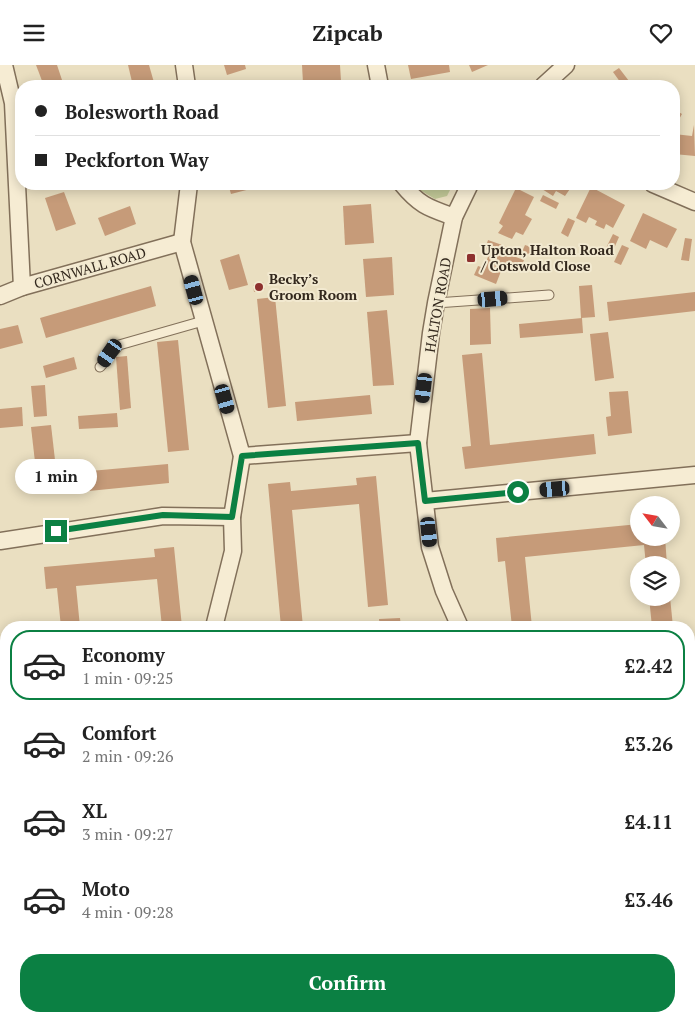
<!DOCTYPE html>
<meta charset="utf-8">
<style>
body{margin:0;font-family:"PT Serif",serif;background:#f6f6f6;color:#222;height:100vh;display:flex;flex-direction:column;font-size:19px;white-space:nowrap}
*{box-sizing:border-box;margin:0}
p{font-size:16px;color:#767676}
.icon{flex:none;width:28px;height:28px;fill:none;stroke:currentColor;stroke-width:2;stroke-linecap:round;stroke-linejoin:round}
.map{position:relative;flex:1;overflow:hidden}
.side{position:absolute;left:0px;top:556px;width:695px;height:401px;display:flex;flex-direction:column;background:#fff;border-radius:20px 20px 0 0;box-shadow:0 2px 12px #0003}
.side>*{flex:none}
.banner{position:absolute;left:15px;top:15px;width:665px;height:110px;border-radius:20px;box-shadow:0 2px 12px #0003;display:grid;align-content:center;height:110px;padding:0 20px;background:#fff}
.needle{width:32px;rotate:301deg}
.controls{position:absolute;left:630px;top:431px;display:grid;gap:10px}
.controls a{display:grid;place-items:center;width:50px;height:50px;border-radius:50%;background:#fff;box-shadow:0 2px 12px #0003;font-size:25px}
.end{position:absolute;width:22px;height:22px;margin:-11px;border:6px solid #0b8043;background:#fff;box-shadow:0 0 0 2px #fff}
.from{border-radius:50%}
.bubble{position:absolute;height:35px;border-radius:18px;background:#fff;box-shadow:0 2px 12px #0003;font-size:16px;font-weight:600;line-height:35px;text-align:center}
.car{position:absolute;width:15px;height:30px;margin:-15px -8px;border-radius:6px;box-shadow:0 0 4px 1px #0007;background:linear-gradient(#222 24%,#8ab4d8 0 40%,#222 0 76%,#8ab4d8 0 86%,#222 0)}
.banner b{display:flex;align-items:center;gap:18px;height:48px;font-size:19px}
.banner b+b{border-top:1px solid #e0e0e0}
.banner i{width:12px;height:12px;background:#222}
ul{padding:9px 0 0;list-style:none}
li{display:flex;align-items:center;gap:15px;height:70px;margin:0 10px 8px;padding:0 10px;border:2px solid transparent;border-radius:20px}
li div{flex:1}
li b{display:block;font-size:19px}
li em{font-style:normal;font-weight:600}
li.on{border-color:#0b8043}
li>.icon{width:45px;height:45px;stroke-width:1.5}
.button{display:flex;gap:10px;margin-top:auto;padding:10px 20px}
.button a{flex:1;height:58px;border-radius:20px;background:#0b8043;color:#fff;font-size:20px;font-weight:600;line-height:58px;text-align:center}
header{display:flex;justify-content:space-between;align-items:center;height:65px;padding:0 20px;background:#fff;font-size:22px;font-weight:600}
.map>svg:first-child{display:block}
</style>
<header><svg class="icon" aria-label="menu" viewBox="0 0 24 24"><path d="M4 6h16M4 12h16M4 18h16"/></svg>Zipcab<svg class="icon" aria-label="heart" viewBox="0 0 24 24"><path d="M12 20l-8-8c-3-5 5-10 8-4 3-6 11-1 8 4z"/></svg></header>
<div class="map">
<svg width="695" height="957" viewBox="0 0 695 957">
<rect width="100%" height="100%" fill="#eadfc1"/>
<path fill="#c0c796" d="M410,119h43l-6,12 -12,3z"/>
<g fill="#c69b79">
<path d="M36,0h21l7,21h-20z"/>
<path d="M128,0h21l6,21h-22z"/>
<path d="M224,0h21l1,4 -19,6z"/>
<path d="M302,0h38l1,16 -38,2z"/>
<path d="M408,0h41l1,7 -39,7z"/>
<path d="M469,0h19l-16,7z"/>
<path d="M619,3l10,13 -6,5 -10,-14z"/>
<path d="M674,44l8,5 -8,14z"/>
<path d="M694,60l1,31 -21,-2v-20l18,2z"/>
<path d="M228,119h29l1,3 -27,7z"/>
<path d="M333,119h29v2l-29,2z"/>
<path d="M534,119h34l4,2 -7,10 -9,-5 -3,5z"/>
<path d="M591,122l34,18 -12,23 -7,-4 -2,5 -9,-4 2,-4 -8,-4 -3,6 -10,-5z"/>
<path d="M516,123l18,9 -9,18 7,4 -9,16 -7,-3 -4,7 -14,-6 5,-7 -4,-3z"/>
<path d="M64,127l12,32 -20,7 -11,-33z"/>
<path d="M543,130l16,8 -3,6 -16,-8z"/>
<path d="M371,139l3,39 -29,2 -2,-39z"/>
<path d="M130,141l6,18 -31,12 -7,-18z"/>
<path d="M643,148l34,16 -10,19 -17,-8 -4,9 -16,-8z"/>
<path d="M568,153l7,3 -7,16 -7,-4z"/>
<path d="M613,169l6,3 -7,16 -7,-3z"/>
<path d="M685,173l7,1 -3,22 -8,-1z"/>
<path d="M488,175l28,10 -3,6 11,4 -5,12 -16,-6 -7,18 -22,-9 4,-9 6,2 6,-17 -5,-2z"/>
<path d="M525,180l12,4 -3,7 -12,-4z"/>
<path d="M622,180l7,3 -8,17 -7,-3z"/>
<path d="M239,189l9,31 -19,5 -9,-30z"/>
<path d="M392,192l2,38 -28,2 -3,-38z"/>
<path d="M263,217l2,7 -11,3 -1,-7z"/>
<path d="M592,220l3,32 -14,1 -2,-32z"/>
<path d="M151,221l5,20 -110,32 -6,-20z"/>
<path d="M695,227v19l-86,10 -2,-19z"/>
<path d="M275,232l11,109 -18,2 -11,-109z"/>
<path d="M490,243l1,36 -21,1v-36z"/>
<path d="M387,245l7,75 -21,1 -6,-74z"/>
<path d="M582,253l1,15 -63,5 -1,-14z"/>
<path d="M18,260l5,18 -23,6v-20z"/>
<path d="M608,267l6,46 -19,3 -5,-47z"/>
<path d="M178,275l11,110 -21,2 -11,-110z"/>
<path d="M482,288l8,92 104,-11 2,20 -131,15 -3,-22 9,-1 -9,-91z"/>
<path d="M127,291l4,52 -11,2 -4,-53z"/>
<path d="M74,292l3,12 -31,9 -3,-12z"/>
<path d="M45,320l2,31 -13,1 -3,-31z"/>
<path d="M628,326l4,42 -24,3 -2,-19 5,-1 -2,-24z"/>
<path d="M370,330l2,19 -75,7 -2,-19z"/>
<path d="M22,342l1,19 -23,2v-19z"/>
<path d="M117,348l1,14 -39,2 -1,-13z"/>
<path d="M51,360l4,35 -20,2 -4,-35z"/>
<path d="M168,399l1,19 -110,11 -2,-20z"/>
<path d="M376,411l12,129 -20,2 -9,-103 -67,6 11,117h-22l-13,-143 22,-2 1,9 66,-6 -1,-7z"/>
<path d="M639,459v13h26l2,28h-21l-2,-20 -119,12 7,70h-20l-7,-66 -7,1 -2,-24z"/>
<path d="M174,482l8,80h-20l-5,-48 -81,7 4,41h-19l-4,-39 -11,1 -2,-22 111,-10 -1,-8z"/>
<path d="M649,532h21l3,30h-21z"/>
<path d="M400,553l1,9h-21l-1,-8z"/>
<path d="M695,624v19l-6,1v-19z"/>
<path d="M695,767v23h-6v-22z"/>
<path d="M6,853v22h-3l-2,-21z"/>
<path d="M692,904h3v53h-5z"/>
<path d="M0,928h4l2,19h-6z"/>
<path d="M537,951h28l-1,6h-28z"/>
</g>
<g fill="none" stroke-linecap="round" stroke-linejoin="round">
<defs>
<g id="service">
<path d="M436,238l113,-8"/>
<path d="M100,302l19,-22 84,-24"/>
</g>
<g id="minor">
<path d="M4,0l9,38 9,184"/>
<path d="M184,0l3,21"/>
<path d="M376,0l4,21"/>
<path d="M543,21l23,-21"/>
<path d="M189,119l-7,58 60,214 -10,61 1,34 -19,76"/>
<path d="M402,119c18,22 27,24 52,33"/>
<path d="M653,119l42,18"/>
<path d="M0,231l22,-9 160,-45"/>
<path d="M242,391l176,-13"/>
<path d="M425,436l270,-26"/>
<path d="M0,476l163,-25 69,1"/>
<path d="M460,562l-16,-36 -14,-44 -12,-104 13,-110 5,-30 18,-86 16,-33"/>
<path d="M0,814l6,-1"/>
<path d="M689,831h6"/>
<path d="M602,955v-4"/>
</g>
</defs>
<use href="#service" stroke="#82705a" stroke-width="11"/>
<use href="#minor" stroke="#82705a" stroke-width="19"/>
<use href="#service" stroke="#f6ecd3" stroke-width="9"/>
<use href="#minor" stroke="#f6ecd3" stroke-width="16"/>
</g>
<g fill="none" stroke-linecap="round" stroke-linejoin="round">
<path stroke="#0b8043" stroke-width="6" d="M56,466l107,-16 69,2 10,-61 176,-13 7,58 93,-9"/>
</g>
<g fill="#8d302e" stroke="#f2e9d0" stroke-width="2">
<rect x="466" y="188" width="10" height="10" rx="2.5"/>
<circle cx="259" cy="222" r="5"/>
</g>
<g text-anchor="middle" stroke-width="4" stroke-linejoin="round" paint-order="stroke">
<g font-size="14" font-weight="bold" fill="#33281d" stroke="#f2e9d0" text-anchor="start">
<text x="481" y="190">Upton, Halton Road<tspan x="481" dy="16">/ Cotswold Close</tspan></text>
<text x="269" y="219">Becky’s<tspan x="269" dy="16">Groom Room</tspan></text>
</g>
<g font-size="14" fill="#33281d" stroke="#f2e9d0">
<text transform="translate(90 203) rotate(-16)" y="5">CORNWALL ROAD</text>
<text transform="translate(438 240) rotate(-80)" y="5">HALTON ROAD</text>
</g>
</g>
</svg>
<div class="controls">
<a><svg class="needle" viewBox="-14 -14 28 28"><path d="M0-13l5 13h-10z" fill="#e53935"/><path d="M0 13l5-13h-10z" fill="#767676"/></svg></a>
<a><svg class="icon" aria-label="layers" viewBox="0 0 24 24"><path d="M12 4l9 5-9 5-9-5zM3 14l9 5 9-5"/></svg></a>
</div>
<i class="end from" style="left:518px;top:427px"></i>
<i class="end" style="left:56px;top:466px"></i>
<div class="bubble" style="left:15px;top:394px;width:82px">1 min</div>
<i class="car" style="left:194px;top:225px;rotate:345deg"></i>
<i class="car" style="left:493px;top:234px;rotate:85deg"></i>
<i class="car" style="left:110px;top:288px;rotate:215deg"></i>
<i class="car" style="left:424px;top:323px;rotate:187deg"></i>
<i class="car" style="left:225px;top:334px;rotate:164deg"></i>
<i class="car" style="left:555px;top:424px;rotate:265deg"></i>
<i class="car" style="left:429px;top:467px;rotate:174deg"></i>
<div class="banner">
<b><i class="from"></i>Bolesworth Road</b>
<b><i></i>Peckforton Way</b>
</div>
<section class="side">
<ul>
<li class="on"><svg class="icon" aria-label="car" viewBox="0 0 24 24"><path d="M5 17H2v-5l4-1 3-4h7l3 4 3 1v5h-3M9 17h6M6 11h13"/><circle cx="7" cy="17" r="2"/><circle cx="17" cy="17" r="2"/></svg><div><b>Economy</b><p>1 min · 09:25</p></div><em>£2.42</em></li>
<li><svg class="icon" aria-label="car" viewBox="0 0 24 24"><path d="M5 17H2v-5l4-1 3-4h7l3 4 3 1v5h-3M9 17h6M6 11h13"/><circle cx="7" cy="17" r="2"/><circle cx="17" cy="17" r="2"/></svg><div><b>Comfort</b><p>2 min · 09:26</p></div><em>£3.26</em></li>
<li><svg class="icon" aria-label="car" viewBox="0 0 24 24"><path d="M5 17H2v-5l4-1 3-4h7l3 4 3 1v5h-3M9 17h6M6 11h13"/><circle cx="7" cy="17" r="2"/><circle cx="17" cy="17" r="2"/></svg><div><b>XL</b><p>3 min · 09:27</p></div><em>£4.11</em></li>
<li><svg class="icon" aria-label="car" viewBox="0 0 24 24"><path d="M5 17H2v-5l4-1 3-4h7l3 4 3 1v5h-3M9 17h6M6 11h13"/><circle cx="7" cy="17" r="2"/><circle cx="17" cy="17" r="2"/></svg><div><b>Moto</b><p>4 min · 09:28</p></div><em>£3.46</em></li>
</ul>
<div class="button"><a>Confirm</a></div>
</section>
</div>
